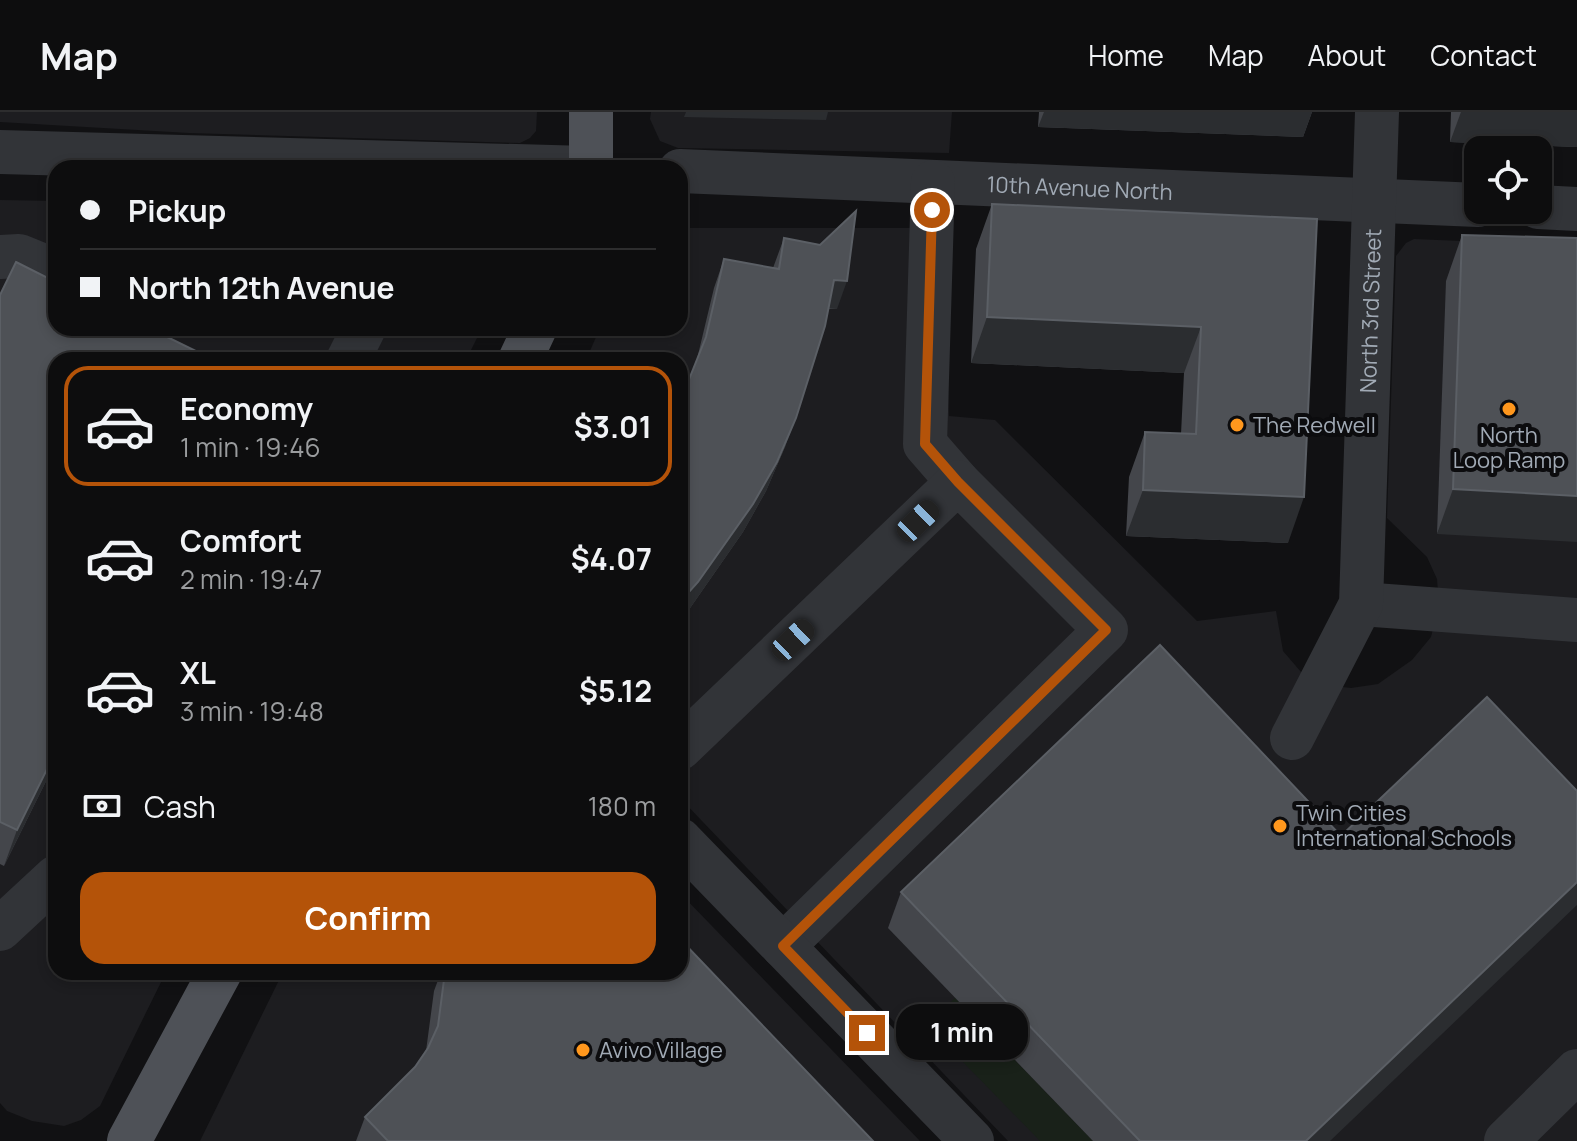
<!DOCTYPE html>
<meta charset="utf-8">
<style>
body{margin:0;font-family:Manrope,sans-serif;background:#1b1b1c;color:#f1f3f6;height:100vh;display:flex;flex-direction:column;font-size:30px;white-space:nowrap}
*{box-sizing:border-box;margin:0}
p{font-size:26px;color:#9a9c9e}
.icon{flex:none;width:44px;height:44px;fill:none;stroke:currentColor;stroke-width:2;stroke-linecap:round;stroke-linejoin:round}
.map{position:relative;flex:1;overflow:hidden}
.details{position:absolute;left:48px;top:240px;width:640px;height:628px;display:flex;flex-direction:column;background:#0d0d0e;border-radius:24px;box-shadow:0 4px 12px #0003,0 0 0 2px #2d2d2e}
.details>*{flex:none}
.hud{position:absolute;left:48px;top:48px;width:640px;height:176px;border-radius:24px;box-shadow:0 4px 12px #0003,0 0 0 2px #2d2d2e;display:grid;align-content:center;height:176px;padding:0 32px;background:#0d0d0e}
.buttons{position:absolute;left:1464px;top:24px;display:grid;gap:16px}
.buttons a{display:grid;place-items:center;width:88px;height:88px;border-radius:16px;background:#0d0d0e;box-shadow:0 4px 12px #0003,0 0 0 2px #2d2d2e;font-size:40px}
.end{position:absolute;width:36px;height:36px;margin:-18px;border:10px solid #b45309;background:#fff;box-shadow:0 0 0 4px #fff}
.from{border-radius:50%}
.bubble{position:absolute;height:56px;border-radius:24px;background:#0d0d0e;box-shadow:0 4px 12px #0003,0 0 0 2px #2d2d2e;font-size:26px;font-weight:700;line-height:56px;text-align:center}
.car{position:absolute;width:24px;height:48px;margin:-24px -12px;border-radius:10px;box-shadow:0 0 6px 2px #0007;background:linear-gradient(#222 24%,#8ab4d8 0 40%,#222 0 76%,#8ab4d8 0 86%,#222 0)}
.hud b{display:flex;align-items:center;gap:28px;height:76px;font-size:30px}
.hud b+b{border-top:2px solid #2d2d2e}
.hud i{width:20px;height:20px;background:#f1f3f6}
ul{padding:14px 0 0;list-style:none}
li{display:flex;align-items:center;gap:24px;height:120px;margin:0 16px 12px;padding:0 16px;border:4px solid transparent;border-radius:24px}
li div{flex:1}
li b{display:block;font-size:30px}
li em{font-style:normal;font-weight:700}
li.selected{border-color:#b45309}
li>.icon{width:72px;height:72px;stroke-width:1.5}
.pay{display:flex;align-items:center;gap:20px;height:88px;padding:0 32px;font-size:30px}
.pay p{margin-inline-start:auto}
.cta{display:flex;gap:16px;margin-top:auto;padding:16px 32px}
.cta a{flex:1;height:92px;border-radius:24px;background:#b45309;color:#fff;font-size:32px;font-weight:700;line-height:92px;text-align:center}
header{display:flex;align-items:center;gap:48px;box-sizing:border-box;height:112px;padding:0 40px;background:#0d0d0e;border-bottom:2px solid #2d2d2e}
header strong{font-size:38px}
nav{display:flex;gap:44px;margin-inline-start:auto;font-size:28px}
.map>svg:first-child{display:block}
</style>
<header>
<strong>Map</strong>
<nav><a>Home</a><a>Map</a><a>About</a><a>Contact</a></nav>
</header>
<div class="map">
<svg width="1577" height="1029" viewBox="0 0 1577 1029">
<rect width="100%" height="100%" fill="#111113"/>
<g fill="#1d1d20">
<path d="M0,0h537l-1,19 -6,7 -10,5 -331,-10 -189,-11z"/>
<path d="M651,0h301l-3,41 -271,-5 -18,-7 -10,-22z"/>
<path d="M0,88l56,1v127h426l-16,32h-410v612h110l-66,134 -19,14 -17,6 -32,-5 -25,-10 -7,-8z"/>
<path d="M680,116h264l5,188 46,4 202,201 79,-10 7,40 18,21 24,13 26,3 27,-4 34,-24 19,-23 8,-32 -2,-26 -10,-22 -40,-39 9,-262 10,-13 8,-4 163,7v895h-569l-328,-343v-438h-94l14,-32h80z"/>
<path d="M680,781l240,248h-720l83,-169h397z"/>
</g>
<path fill="#192119" d="M955,886l138,143h-53l-113,-116z"/>
<g fill="none" stroke-linecap="round" stroke-linejoin="round">
<g stroke="#323438" stroke-width="44">
<path d="M0,40l587,16"/>
<path id="s1" d="M680,59l798,34"/>
<path d="M933,70l-8,262 33,38"/>
<path d="M1538,95l39,2"/>
<path d="M0,145l19,-1 37,15"/>
<path d="M348,248l16,-32"/>
<path d="M1361,492l216,16"/>
<path id="s2" d="M1292,626l69,-134 16,-492"/>
<path d="M680,636l278,-266 148,148 -323,316"/>
<path d="M680,728l292,301"/>
<path d="M0,817l56,-52"/>
<path d="M1506,1029l71,-70"/>
</g>
<g stroke="#4e5157" stroke-width="44">
<path d="M591,0v56"/>
<path d="M520,248l15,-32"/>
<path d="M129,1029l91,-169"/>
</g>
</g>
<g fill="#44464b">
<path d="M1039,0h273l-9,25 -265,-10z"/>
<path d="M1451,0h126v35l-127,-5z"/>
<path d="M992,92l325,15 -29,324 -162,-7 3,-59 16,-45 36,2 3,-61 -213,-10 5,-114z"/>
<path d="M1462,123l115,3 -140,296 9,-253z"/>
<path d="M784,126l53,71h-9l-43,138 -19,44 -23,41 -55,79 -8,8v-217l17,-43 17,-71 10,-29 49,9z"/>
<path d="M0,183l56,466 -52,105 -4,-2z"/>
<path d="M901,780l429,249h-237l-205,-213z"/>
<path d="M441,860h239l193,169h-517l9,-24 50,-50 11,-16 8,-60z"/>
</g>
<g fill="#2b2d30">
<path d="M686,0h142l-2,8 -142,-3z"/>
<path d="M1044,0h268l-9,25 -265,-10z"/>
<path d="M1461,0h116v35l-127,-5z"/>
<path d="M834,168l13,1 -10,28 -13,-1z"/>
<path d="M987,205l214,10 -17,46 -213,-10z"/>
<path d="M796,306l-11,29 -19,44 -23,41 -55,79 -8,8v-17z"/>
<path d="M1453,377l124,7v46l-140,-8z"/>
<path d="M1143,378l161,7 -16,46 -162,-7z"/>
<path d="M56,639v10l-52,105 13,-36z"/>
<path d="M1577,770v23l-247,236h-24z"/>
</g>
<g fill="#4e5156" stroke="#5b5f65" stroke-width="2">
<path d="M992,92l325,15 -13,278 -161,-7 2,-58 51,2 5,-107 -214,-10z"/>
<path d="M856,99l-9,70 -13,-1 -9,46 -29,92 -19,44 -24,42 -55,78 -18,20v-200l26,-65 18,-78 55,10 5,-31 36,7z"/>
<path d="M1462,123l115,3v258l-124,-7z"/>
<path d="M16,150l40,20v46h93l65,32h-158v391l-39,79 -17,-8v-527z"/>
<path d="M1160,533l181,191 146,-139 90,94v91l-271,259h-166l-239,-249z"/>
<path d="M680,827l193,202h-485l-23,-24 50,-50 13,-19 10,-22 7,-54h235z"/>
</g>
<g fill="none" stroke-linecap="round" stroke-linejoin="round">
<path stroke="#b45309" stroke-width="10" d="M867,921l-84,-87 323,-316 -148,-148 -33,-38 7,-234"/>
</g>
<g fill="#ff971d" stroke="#0c0c0e" stroke-width="3">
<circle cx="1509" cy="297" r="8"/>
<circle cx="1237" cy="313" r="8"/>
<circle cx="1280" cy="714" r="8"/>
<circle cx="583" cy="938" r="8"/>
</g>
<g text-anchor="middle" stroke-width="8" stroke-linejoin="round" paint-order="stroke">
<g font-size="22" fill="#a1aab5" stroke="#0c0c0e">
<text dy="8" stroke="none"><textPath href="#s1" startOffset="400">10th Avenue North</textPath></text>
<text dy="8" stroke="none"><textPath href="#s2" startOffset="444">North 3rd Street</textPath></text>
</g>
<g font-size="22" fill="#a1aab5" stroke="#0c0c0e" text-anchor="start">
<text x="1253" y="321">The Redwell</text>
<text x="1509" y="331" text-anchor="middle">North<tspan x="1509" dy="25">Loop Ramp</tspan></text>
<text x="1296" y="709">Twin Cities<tspan x="1296" dy="25">International Schools</tspan></text>
<text x="599" y="946">Avivo Village</text>
</g>
</g>
</svg>
<div class="buttons">
<a><svg class="icon" aria-label="locate" viewBox="0 0 24 24"><circle cx="12" cy="12" r="6"/><path d="M12 2v4M12 18v4M2 12h4M18 12h4"/></svg></a>
</div>
<i class="end from" style="left:932px;top:98px"></i>
<i class="end" style="left:867px;top:921px"></i>
<div class="bubble" style="left:896px;top:892px;width:132px">1 min</div>
<i class="car" style="left:918px;top:409px;rotate:46deg"></i>
<i class="car" style="left:793px;top:528px;rotate:47deg"></i>
<div class="hud">
<b><i class="from"></i>Pickup</b>
<b><i></i>North 12th Avenue</b>
</div>
<section class="details">
<ul>
<li class="selected"><svg class="icon" aria-label="car" viewBox="0 0 24 24"><path d="M5 17H2v-5l4-1 3-4h7l3 4 3 1v5h-3M9 17h6M6 11h13"/><circle cx="7" cy="17" r="2"/><circle cx="17" cy="17" r="2"/></svg><div><b>Economy</b><p>1 min · 19:46</p></div><em>$3.01</em></li>
<li><svg class="icon" aria-label="car" viewBox="0 0 24 24"><path d="M5 17H2v-5l4-1 3-4h7l3 4 3 1v5h-3M9 17h6M6 11h13"/><circle cx="7" cy="17" r="2"/><circle cx="17" cy="17" r="2"/></svg><div><b>Comfort</b><p>2 min · 19:47</p></div><em>$4.07</em></li>
<li><svg class="icon" aria-label="car" viewBox="0 0 24 24"><path d="M5 17H2v-5l4-1 3-4h7l3 4 3 1v5h-3M9 17h6M6 11h13"/><circle cx="7" cy="17" r="2"/><circle cx="17" cy="17" r="2"/></svg><div><b>XL</b><p>3 min · 19:48</p></div><em>$5.12</em></li>
</ul>
<div class="pay"><svg class="icon" aria-label="cash" viewBox="0 0 24 24"><path d="M3 7h18v10H3z"/><circle cx="12" cy="12" r="2"/></svg>Cash<p>180 m</p></div>
<div class="cta"><a>Confirm</a></div>
</section>
</div>
